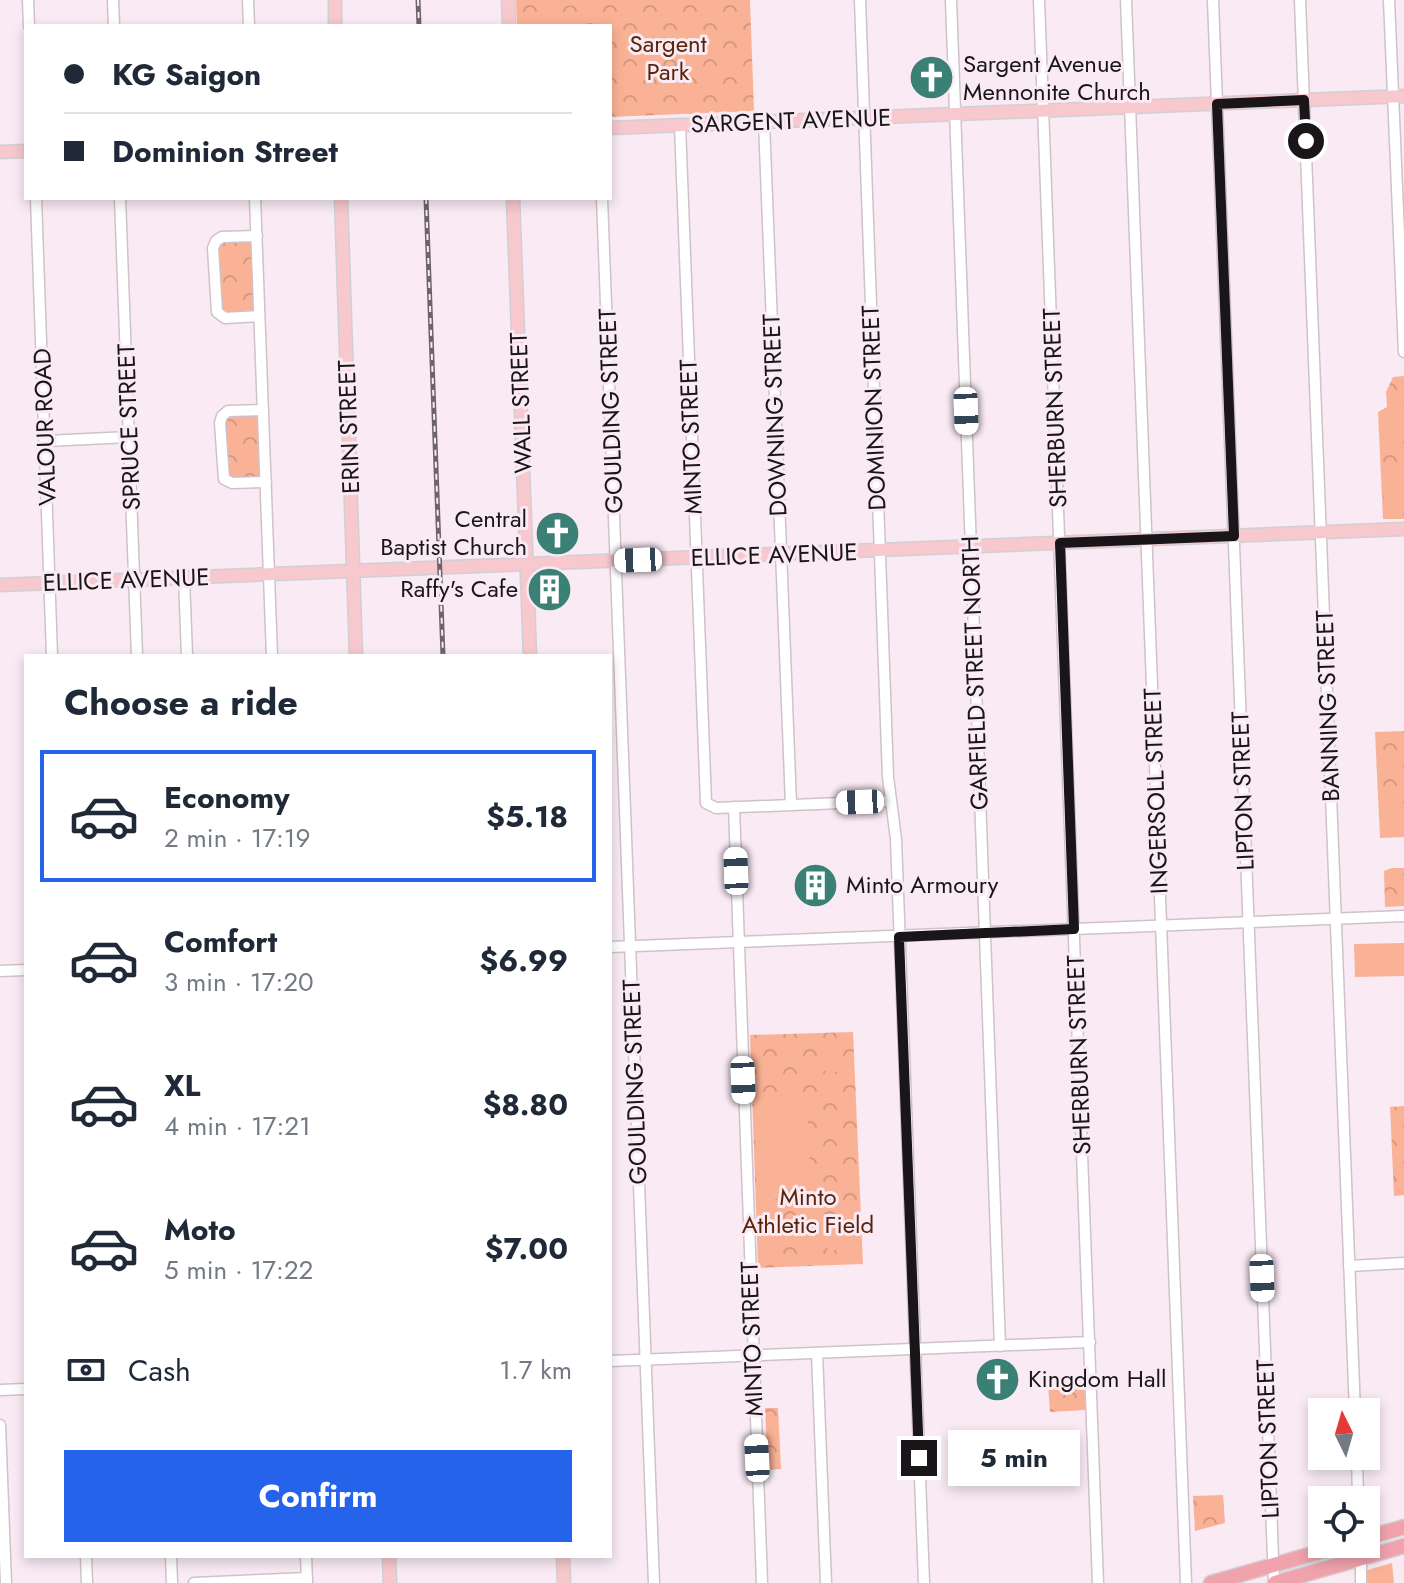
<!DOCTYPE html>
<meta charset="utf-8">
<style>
body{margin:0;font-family:Jost,sans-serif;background:#f2f2f3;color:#1f2937;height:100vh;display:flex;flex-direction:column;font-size:30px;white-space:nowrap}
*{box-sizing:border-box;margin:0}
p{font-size:26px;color:#747a83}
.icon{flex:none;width:44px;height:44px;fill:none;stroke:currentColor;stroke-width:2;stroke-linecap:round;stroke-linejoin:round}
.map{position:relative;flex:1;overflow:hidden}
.drawer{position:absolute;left:24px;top:654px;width:588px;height:904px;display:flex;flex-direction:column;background:#fff;border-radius:0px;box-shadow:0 4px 12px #0003}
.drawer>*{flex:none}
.guide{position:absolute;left:24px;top:24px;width:588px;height:176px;border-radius:0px;box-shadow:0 4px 12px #0003;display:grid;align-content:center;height:176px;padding:0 40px;background:#fff}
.needle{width:52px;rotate:355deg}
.fabs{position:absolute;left:1308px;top:1398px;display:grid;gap:16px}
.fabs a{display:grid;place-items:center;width:72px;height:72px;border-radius:0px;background:#fff;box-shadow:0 4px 12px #0003;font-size:40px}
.end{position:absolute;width:36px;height:36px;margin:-18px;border:10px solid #1a1518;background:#fff;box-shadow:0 0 0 4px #fff}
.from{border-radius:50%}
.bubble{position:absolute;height:56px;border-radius:0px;background:#fff;box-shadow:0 4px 12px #0003;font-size:26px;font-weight:700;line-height:56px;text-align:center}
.car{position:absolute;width:24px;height:48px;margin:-24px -12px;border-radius:10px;box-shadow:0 0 6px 2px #0007;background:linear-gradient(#fff 24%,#345 0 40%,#fff 0 76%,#345 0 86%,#fff 0)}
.guide b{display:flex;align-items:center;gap:28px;height:76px;font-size:30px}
.guide b+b{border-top:2px solid #e0e1e3}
.guide i{width:20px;height:20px;background:#1f2937}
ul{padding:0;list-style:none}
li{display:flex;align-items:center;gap:24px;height:132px;margin:0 16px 12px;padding:0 24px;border:4px solid transparent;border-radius:0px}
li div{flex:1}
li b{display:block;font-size:30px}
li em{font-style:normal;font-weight:700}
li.current{border-color:#2563eb}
li>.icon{width:72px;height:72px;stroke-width:1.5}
h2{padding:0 40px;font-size:36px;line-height:96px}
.pay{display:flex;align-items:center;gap:20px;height:88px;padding:0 40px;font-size:30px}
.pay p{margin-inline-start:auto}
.primary-button{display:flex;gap:16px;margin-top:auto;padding:16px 40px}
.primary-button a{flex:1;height:92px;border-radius:0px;background:#2563eb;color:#fff;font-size:32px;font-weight:700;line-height:92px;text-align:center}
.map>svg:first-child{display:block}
</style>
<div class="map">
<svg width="1404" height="1583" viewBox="0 0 1404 1583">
<defs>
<pattern id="grass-tufts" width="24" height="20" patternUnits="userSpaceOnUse" patternTransform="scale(2)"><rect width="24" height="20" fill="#fab296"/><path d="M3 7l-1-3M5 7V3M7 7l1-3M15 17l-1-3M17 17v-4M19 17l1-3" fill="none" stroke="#d69881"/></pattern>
<pattern id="park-crowns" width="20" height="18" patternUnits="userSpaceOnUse" patternTransform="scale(2)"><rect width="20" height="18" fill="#fab296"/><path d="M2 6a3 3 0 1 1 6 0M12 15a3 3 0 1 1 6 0" fill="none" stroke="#d69881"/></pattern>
</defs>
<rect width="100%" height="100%" fill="#f9eaf4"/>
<path fill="url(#grass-tufts)" d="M1392,1563l2,20h-29l-1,-12z"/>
<g fill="url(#park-crowns)">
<path d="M516,0h234l4,111 -144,6v-91h-93z"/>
<path d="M246,240l8,6 3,59 -3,8 -29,1 -4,-3 -5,-61 7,-9z"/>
<path d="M1404,376v143h-21l-5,-107 9,-5 -1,-15 7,-15z"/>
<path d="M254,414l4,2 3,60 -4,3 -29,-1 -3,-60 4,-3z"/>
<path d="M1404,731v106l-24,1 -5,-106z"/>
<path d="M1392,868h12v38l-19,1 -1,-36z"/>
<path d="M853,1032l10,232 -105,4 -8,-233z"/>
<path d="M1404,1106v89l-10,1 -4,-89z"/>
<path d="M1084,1383l2,27 -36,2 -2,-27z"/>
<path d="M765,1408h13l3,61 -13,1z"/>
<path d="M1223,1495l2,28 -30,8 -2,-35z"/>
</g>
<g fill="#fab296">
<path d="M553,0h151l-127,6 -14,-1z"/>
<path d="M565,18l1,8h-42v-6z"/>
<path d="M1404,406v35c-14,-3 -20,-11 -25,-24z"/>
<path d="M1390,473l14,3v34l-11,4 -8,-5 -3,-35z"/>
<path d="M1404,807v28h-16l-5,-6v-16l7,-5z"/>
<path d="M1404,943v33l-49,1 -1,-33z"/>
<path d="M842,1046l1,23 -11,4 -12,-3 -2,-22z"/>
<path d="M807,1099l4,99 -54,2 -3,-99z"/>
<path d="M843,1225l6,2 1,23h-22c-6,-15 -1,-24 15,-25z"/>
</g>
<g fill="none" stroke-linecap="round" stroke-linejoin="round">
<defs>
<g id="minor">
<path d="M28,0l1,26"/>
<path d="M113,0l1,26"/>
<path d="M248,0l1,26"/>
<path d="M860,0l28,777 8,62 28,744"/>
<path d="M951,0l49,1346"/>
<path d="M1039,0l59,1583"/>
<path d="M1126,0l60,1583"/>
<path d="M1213,0l61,1583"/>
<path d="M1300,0l55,1412"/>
<path d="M1389,0l15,352"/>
<path d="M764,122l27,682"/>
<path d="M680,125l26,678 10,5 173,-7"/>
<path d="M36,198l16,458"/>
<path d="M120,198l17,458"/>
<path d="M255,198l17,458"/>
<path d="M602,198l52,1385"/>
<path d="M257,236l-35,1 -6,4 -3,7 4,64 8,6 34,-2"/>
<path d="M263,410l-35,1 -6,5 -2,7 4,56 8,4 34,-1"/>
<path d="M46,441l83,-4"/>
<path d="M184,578l3,78"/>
<path d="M734,807l28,776"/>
<path d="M610,947l794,-31"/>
<path d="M0,971l26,-1"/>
<path d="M1349,1266l55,-3"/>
<path d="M817,1353l9,230"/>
<path d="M610,1361l480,-19"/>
<path d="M0,1390l26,-1"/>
<path d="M0,1425l6,158"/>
<path d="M1357,1456l1,44"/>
<path d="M86,1556l1,27"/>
<path d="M171,1556l1,27"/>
<path d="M306,1556l1,27"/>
<path d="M1361,1558v25"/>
<path d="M194,1583l113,-5"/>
</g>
<g id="major">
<path d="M335,0v26"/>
<path d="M508,0l1,26"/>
<path d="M610,128l794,-32"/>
<path d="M0,152l26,-1"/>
<path d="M341,198l15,458"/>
<path d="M513,198l17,458"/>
<path d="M0,585l1404,-56"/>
<path d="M389,1556l1,27"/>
<path d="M563,1556l1,27"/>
</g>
<g id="highway">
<path d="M1366,1538l38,-11"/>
<path d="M1211,1583l136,-39"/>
<path d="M1275,1583l129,-37"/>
</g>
</defs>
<use href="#minor" stroke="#d0c2cb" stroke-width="13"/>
<use href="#major" stroke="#d1d0d1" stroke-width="15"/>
<use href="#highway" stroke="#d1d0d1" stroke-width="17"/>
<use href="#minor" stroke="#fff" stroke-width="10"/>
<use href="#major" stroke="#f7c8ce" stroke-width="12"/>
<use href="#highway" stroke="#f1a3ad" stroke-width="14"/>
<defs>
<g id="rail">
<path d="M418,0l1,26"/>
<path d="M426,198l17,458"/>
</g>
</defs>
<use href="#rail" stroke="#6d646a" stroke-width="5"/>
<use href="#rail" stroke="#f9eaf4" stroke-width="2" stroke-dasharray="6" stroke-linecap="butt"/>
</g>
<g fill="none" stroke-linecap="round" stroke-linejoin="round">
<path stroke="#1a1518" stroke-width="10" d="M919,1458l-20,-521 175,-8 -14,-386 174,-7 -17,-432 87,-4 2,41"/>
</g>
<defs>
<symbol id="church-disc" viewBox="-11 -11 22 22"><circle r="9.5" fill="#3b8075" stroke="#f9eaf4"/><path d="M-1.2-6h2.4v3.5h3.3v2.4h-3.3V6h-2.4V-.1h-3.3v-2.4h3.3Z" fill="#fff"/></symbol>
<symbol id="building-disc" viewBox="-11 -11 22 22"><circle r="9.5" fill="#3b8075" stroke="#f9eaf4"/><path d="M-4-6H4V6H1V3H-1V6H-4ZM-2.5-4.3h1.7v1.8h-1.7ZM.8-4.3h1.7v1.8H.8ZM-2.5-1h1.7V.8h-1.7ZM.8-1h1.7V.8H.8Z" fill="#fff"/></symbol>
</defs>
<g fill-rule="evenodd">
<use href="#church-disc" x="906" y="52" width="51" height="51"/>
<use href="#church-disc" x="532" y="508" width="51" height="51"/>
<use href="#building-disc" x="524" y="564" width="51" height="51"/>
<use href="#building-disc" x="790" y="860" width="51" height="51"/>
<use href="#church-disc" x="972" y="1354" width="51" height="51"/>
</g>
<g text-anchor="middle" stroke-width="6" stroke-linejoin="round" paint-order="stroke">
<g font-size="24" fill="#5b240a" stroke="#f9eaf4">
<text x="668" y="52">Sargent<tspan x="668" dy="28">Park</tspan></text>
<text x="808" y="1205">Minto<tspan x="808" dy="28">Athletic Field</tspan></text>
</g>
<g font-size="24" fill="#1a1518" stroke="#f9eaf4" text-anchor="start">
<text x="963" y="72">Sargent Avenue<tspan x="963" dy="28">Mennonite Church</tspan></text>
<text x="527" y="527" text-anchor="end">Central<tspan x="527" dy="28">Baptist Church</tspan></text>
<text x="518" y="597" text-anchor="end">Raffy's Cafe</text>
<text x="846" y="893">Minto Armoury</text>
<text x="1028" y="1387">Kingdom Hall</text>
</g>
<g font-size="24" fill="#1a1518" stroke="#f9eaf4">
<text transform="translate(791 121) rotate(-2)" y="8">SARGENT AVENUE</text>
<text transform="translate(521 403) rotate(-92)" y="8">WALL STREET</text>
<text transform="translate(874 408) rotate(-92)" y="8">DOMINION STREET</text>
<text transform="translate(1055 408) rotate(-92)" y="8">SHERBURN STREET</text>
<text transform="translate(611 411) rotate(-92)" y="8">GOULDING STREET</text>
<text transform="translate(775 415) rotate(-92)" y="8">DOWNING STREET</text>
<text transform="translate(45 427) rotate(-92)" y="8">VALOUR ROAD</text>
<text transform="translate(129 427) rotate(-92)" y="8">SPRUCE STREET</text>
<text transform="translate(349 427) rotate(-92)" y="8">ERIN STREET</text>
<text transform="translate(691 437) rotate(-92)" y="8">MINTO STREET</text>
<text transform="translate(774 555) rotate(-2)" y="8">ELLICE AVENUE</text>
<text transform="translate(126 580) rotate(-2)" y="8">ELLICE AVENUE</text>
<text transform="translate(975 673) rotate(-92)" y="8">GARFIELD STREET NORTH</text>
<text transform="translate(1328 706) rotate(-92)" y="8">BANNING STREET</text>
<text transform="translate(1156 791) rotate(-92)" y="8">INGERSOLL STREET</text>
<text transform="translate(1243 791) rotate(-92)" y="8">LIPTON STREET</text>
<text transform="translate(1079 1055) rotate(-92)" y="8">SHERBURN STREET</text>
<text transform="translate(635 1082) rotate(-92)" y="8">GOULDING STREET</text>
<text transform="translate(752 1339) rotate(-92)" y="8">MINTO STREET</text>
<text transform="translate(1268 1439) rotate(-92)" y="8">LIPTON STREET</text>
</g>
</g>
</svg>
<div class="fabs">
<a><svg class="needle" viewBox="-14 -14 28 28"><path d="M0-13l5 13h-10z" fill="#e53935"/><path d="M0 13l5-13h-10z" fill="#747a83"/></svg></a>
<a><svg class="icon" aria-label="locate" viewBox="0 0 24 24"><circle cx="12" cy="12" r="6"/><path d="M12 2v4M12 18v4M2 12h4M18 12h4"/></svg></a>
</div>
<i class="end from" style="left:1306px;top:141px"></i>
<i class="end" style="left:919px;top:1458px"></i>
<div class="bubble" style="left:948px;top:1430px;width:132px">5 min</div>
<i class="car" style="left:966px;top:411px;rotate:178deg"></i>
<i class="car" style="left:638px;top:560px;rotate:268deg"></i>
<i class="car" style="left:860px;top:802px;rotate:268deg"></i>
<i class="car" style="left:736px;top:871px;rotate:358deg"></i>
<i class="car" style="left:743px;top:1080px;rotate:178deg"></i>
<i class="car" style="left:1262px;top:1278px;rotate:178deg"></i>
<i class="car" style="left:757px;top:1458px;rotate:357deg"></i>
<div class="guide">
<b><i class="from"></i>KG Saigon</b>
<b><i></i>Dominion Street</b>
</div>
<section class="drawer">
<h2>Choose a ride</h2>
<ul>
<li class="current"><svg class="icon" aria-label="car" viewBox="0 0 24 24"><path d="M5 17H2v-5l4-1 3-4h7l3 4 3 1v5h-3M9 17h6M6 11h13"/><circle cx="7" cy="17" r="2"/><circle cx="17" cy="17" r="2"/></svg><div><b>Economy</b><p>2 min · 17:19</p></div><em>$5.18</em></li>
<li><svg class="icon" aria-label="car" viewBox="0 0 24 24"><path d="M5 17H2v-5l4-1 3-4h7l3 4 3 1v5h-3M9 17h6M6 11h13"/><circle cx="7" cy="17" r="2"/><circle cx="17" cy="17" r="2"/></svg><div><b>Comfort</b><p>3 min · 17:20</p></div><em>$6.99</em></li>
<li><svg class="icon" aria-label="car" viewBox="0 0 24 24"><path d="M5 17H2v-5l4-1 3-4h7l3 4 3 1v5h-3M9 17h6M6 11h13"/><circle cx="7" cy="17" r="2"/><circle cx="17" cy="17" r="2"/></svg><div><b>XL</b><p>4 min · 17:21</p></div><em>$8.80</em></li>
<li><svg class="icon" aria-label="car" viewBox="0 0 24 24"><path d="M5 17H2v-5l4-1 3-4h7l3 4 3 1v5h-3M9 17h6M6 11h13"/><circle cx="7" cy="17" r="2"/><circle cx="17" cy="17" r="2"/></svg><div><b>Moto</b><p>5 min · 17:22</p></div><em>$7.00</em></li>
</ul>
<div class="pay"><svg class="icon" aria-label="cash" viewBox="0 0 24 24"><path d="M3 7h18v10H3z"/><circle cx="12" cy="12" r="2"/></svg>Cash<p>1.7 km</p></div>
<div class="primary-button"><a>Confirm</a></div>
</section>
</div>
